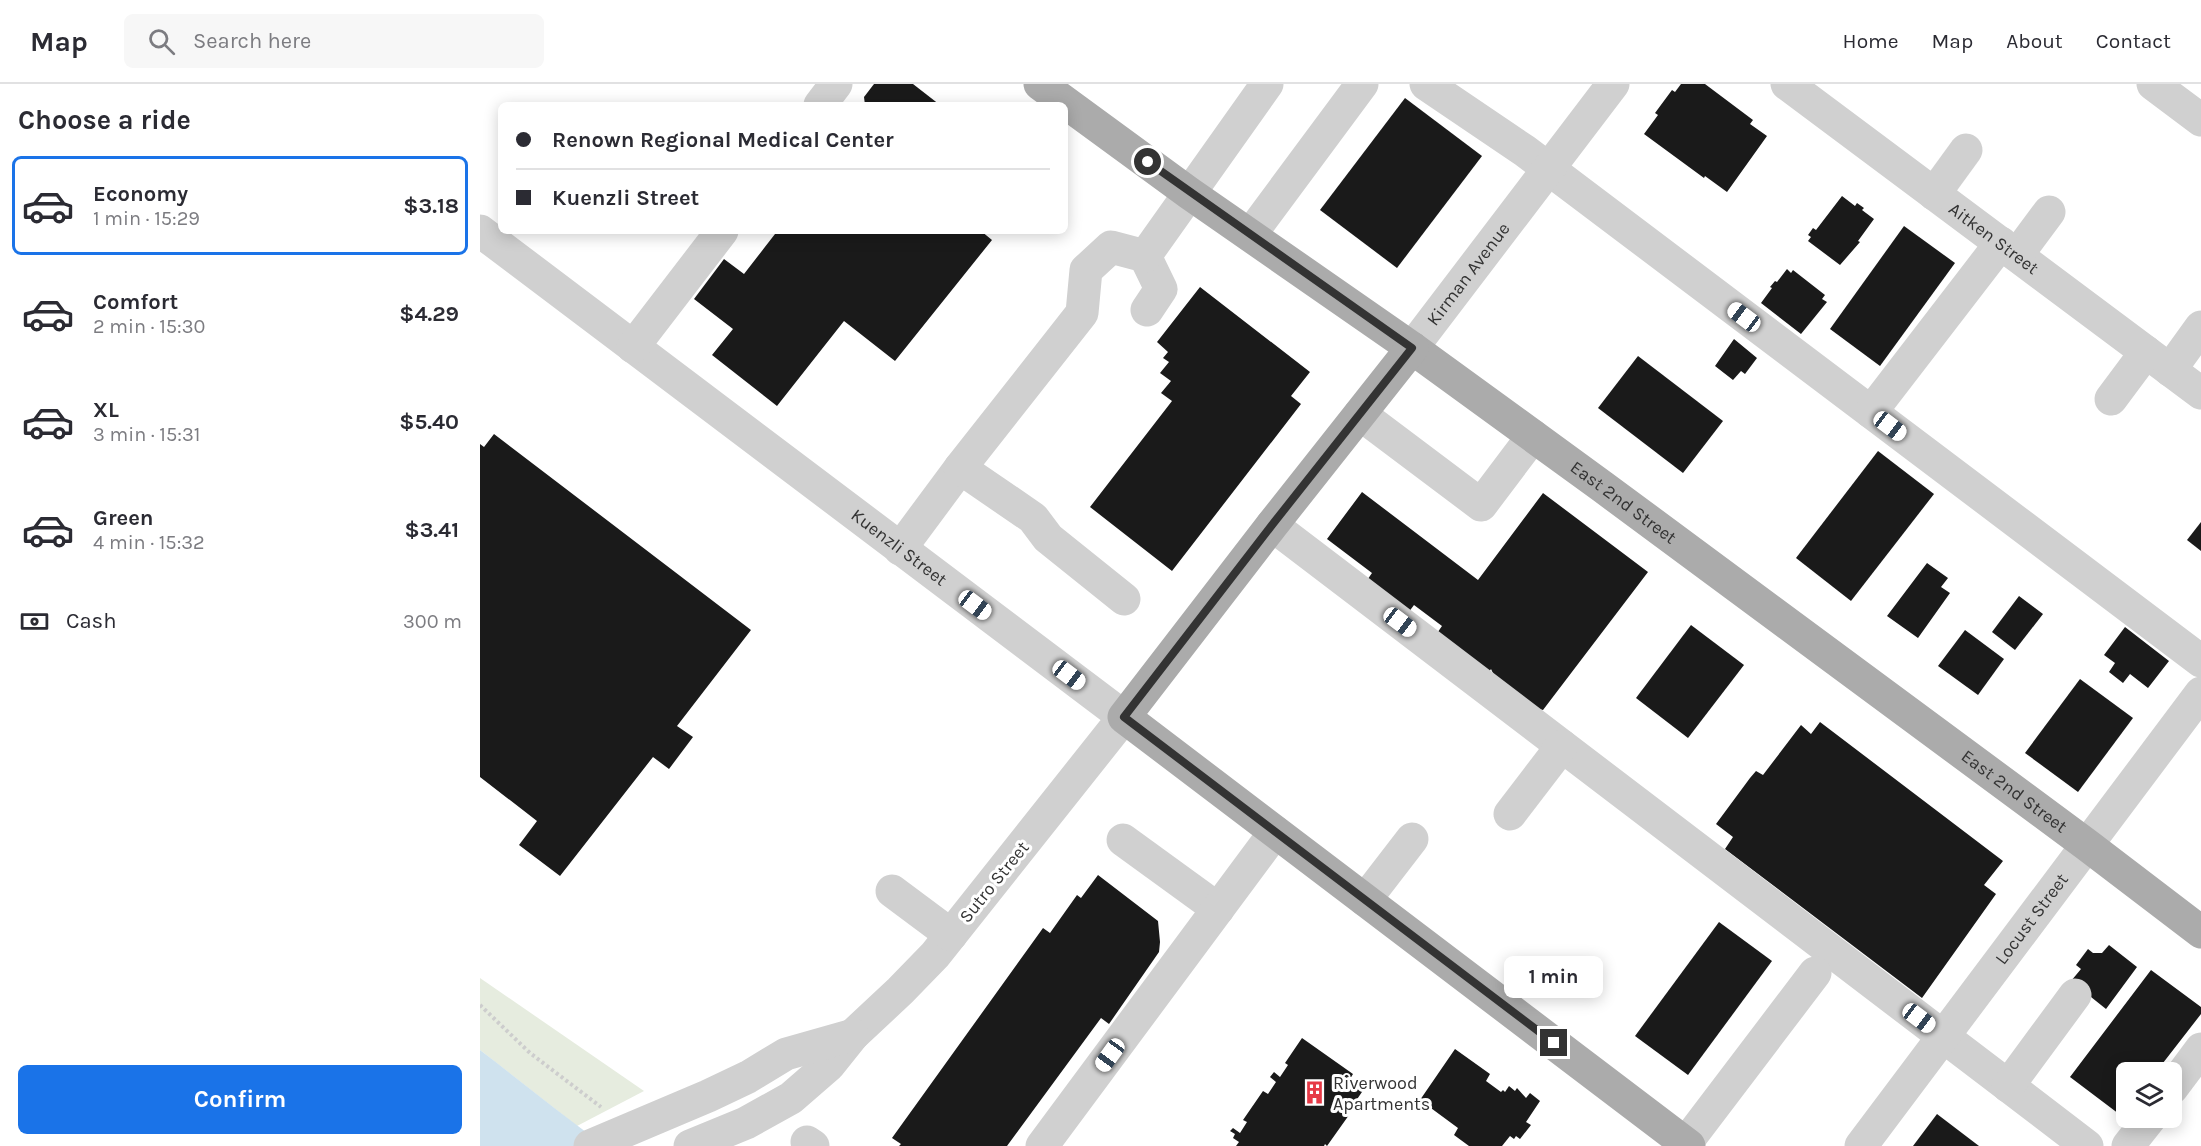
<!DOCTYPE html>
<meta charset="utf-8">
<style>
body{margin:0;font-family:Karla,sans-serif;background:#f7f7f7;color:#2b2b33;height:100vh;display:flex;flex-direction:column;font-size:22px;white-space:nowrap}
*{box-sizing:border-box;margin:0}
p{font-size:20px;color:#7c7c81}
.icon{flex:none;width:33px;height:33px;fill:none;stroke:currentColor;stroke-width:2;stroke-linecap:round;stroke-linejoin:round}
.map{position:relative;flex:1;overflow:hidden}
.drawer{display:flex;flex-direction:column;background:#fff;width:480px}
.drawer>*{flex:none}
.banner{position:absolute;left:18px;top:18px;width:570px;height:132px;border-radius:9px;box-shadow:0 3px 15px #0003;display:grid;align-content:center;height:132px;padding:0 18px;background:#fff}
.tools{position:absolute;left:1636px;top:978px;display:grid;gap:12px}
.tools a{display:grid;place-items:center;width:66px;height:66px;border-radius:9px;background:#fff;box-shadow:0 3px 15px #0003;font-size:30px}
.end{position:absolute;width:27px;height:27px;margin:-14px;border:8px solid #333;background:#fff;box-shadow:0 0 0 3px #fff}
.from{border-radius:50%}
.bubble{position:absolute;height:42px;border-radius:9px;background:#fff;box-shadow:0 3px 15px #0003;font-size:20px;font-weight:700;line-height:42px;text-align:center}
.car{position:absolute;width:18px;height:36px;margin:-18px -9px;border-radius:8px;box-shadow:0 0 4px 2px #0007;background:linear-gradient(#fff 24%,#345 0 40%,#fff 0 76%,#345 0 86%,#fff 0)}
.banner b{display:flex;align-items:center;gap:21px;height:57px;font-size:22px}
.banner b+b{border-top:2px solid #e1e1e2}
.banner i{width:15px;height:15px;background:#2b2b33}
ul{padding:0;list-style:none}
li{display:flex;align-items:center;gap:18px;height:99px;margin:0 12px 9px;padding:0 6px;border:3px solid transparent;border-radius:9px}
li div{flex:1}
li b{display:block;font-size:22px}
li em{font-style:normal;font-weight:700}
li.on{border-color:#1a73e8}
li>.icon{width:54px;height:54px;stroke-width:1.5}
h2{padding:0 18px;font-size:27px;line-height:72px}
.pay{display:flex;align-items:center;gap:15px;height:66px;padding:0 18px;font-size:22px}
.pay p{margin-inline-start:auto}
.primary-button{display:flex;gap:12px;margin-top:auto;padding:12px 18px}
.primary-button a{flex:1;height:69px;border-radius:9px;background:#1a73e8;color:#fff;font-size:24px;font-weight:700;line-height:69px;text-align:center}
header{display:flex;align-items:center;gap:36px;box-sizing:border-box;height:84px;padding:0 30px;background:#fff;border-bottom:2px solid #e1e1e2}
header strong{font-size:28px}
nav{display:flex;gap:33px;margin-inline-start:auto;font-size:21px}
.search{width:420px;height:54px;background:#f7f7f7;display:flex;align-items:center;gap:15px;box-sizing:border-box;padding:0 21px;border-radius:9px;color:#7c7c81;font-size:22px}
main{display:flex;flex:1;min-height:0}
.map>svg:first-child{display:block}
</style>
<header>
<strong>Map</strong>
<div class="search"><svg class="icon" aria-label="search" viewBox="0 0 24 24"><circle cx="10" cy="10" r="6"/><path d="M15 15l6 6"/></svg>Search here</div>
<nav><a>Home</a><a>Map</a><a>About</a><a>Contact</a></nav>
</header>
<main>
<section class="drawer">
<h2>Choose a ride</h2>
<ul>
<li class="on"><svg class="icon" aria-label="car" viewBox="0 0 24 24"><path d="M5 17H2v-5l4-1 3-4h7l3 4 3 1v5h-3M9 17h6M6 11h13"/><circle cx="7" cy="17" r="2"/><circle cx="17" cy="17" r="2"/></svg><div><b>Economy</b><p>1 min · 15:29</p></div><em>$3.18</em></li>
<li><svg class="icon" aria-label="car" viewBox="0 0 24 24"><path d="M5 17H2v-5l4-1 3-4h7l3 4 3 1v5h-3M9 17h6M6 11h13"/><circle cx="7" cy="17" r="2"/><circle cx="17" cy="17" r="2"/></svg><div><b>Comfort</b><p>2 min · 15:30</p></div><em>$4.29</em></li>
<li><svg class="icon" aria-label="car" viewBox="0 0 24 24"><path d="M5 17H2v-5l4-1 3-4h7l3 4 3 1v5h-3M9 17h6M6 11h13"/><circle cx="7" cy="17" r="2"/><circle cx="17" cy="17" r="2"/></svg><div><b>XL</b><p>3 min · 15:31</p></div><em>$5.40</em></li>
<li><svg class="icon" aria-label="car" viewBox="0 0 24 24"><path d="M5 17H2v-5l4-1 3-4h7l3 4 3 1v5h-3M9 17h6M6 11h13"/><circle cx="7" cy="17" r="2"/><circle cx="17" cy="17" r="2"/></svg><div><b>Green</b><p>4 min · 15:32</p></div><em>$3.41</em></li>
</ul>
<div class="pay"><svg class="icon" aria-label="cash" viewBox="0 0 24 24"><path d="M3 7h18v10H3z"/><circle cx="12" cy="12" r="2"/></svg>Cash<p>300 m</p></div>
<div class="primary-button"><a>Confirm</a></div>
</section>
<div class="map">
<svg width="1721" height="1062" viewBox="0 0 1721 1062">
<rect width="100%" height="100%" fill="#fff"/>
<path fill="#e6ecdf" d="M0,894l164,113 -67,35 -97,-76z"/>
<path fill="#cfe2ee" d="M0,966c42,32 82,65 125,96h-125z"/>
<g fill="#1a1a1a">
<path d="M394,0h39l27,21h-75l-1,-8z"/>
<path d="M1201,0h24l48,36 -3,4 17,12 -40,56 -22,-16 -1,2 -60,-44 14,-19 -3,-2 17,-23 3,2z"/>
<path d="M925,14l77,58 -85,112 -77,-58z"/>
<path d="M1362,112l13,10 2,-3 7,5 -2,2 12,9 -16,22 2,1 -20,23 -32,-24 3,-4 -3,-2 5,-7 3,2z"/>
<path d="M1424,142l51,37 -75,103 -50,-37z"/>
<path d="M291,147h210l11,9 -97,121 -51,-40 -67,85 -65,-51 21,-26 -39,-30 30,-40 20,15 31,-40z"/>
<path d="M1307,185l4,4 2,-3 32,25 -3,4 5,3 -26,32 -40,-31 11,-15 -2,-1 5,-6 2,1z"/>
<path d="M720,203l110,85 -19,24 10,8 -129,167 -82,-64 82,-106 -11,-8 10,-12 -11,-8 9,-11 -6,-4 5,-6 -11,-10z"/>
<path d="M1254,255l23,19 -12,16 -4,-3 -8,9 -18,-14z"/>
<path d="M1158,272l85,65 -40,52 -85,-65z"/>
<path d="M14,350l257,196 -74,96 16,11 -24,32 -16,-12 -93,119 -41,-31 18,-24 -57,-44v-333l4,3z"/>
<path d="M1398,367l56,43 -83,107 -55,-43z"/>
<path d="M882,408l116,88 65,-87 105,79 -105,138 -23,-5 -18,-13 -11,-23 -6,9 -52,-39 9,-13 -28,-21 -9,12 -42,-31 9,-13 -45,-34z"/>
<path d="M1721,438v29l-14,-11z"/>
<path d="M1447,479l21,15 -7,9 9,6 -32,45 -31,-22z"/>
<path d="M1539,512l24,18 -28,36 -23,-18z"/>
<path d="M1211,541l53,40 -56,73 -52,-40z"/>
<path d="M1645,543l44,34 -21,27 -18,-14 -7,9 -14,-11 6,-9 -11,-8z"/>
<path d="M1485,546l39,29 -26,36 -40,-29z"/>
<path d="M1600,595l53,39 -55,74 -53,-39z"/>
<path d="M1340,638l183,139 -19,24 12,9 -74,104 -197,-149 8,-12 -17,-13 34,-46 6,-7 7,4 38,-50 10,9z"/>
<path d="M618,791l60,46 2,21 -1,10 -50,72 -8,-6 -94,128h-108l2,-2 -9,-6 151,-210 7,5 27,-38 4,3z"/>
<path d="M1239,838l53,39 -84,114 -53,-39z"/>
<path d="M1629,861l28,22 -31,42 -35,-28 10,-12 -5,-4 12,-16 5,4h9z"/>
<path d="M1671,886l50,37v7l-45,58h-29v39l-4,6 -53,-40z"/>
<path d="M822,954l51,36 -3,5 14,10 -17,25 2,1 -22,31 -2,-2 -1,2h-88l3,-4 -6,-4 2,-4 -5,-3 3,-3 7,5 7,-11 -4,-2 20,-29 5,3 8,-12 -6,-5 4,-5 6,5 8,-12 -3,-2z"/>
<path d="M975,965l35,25 -4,7 15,11 2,-2 2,2 4,-6 6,5 2,-3 9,10 4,-5 10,8 -14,21 5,3 -11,14 -4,-3 -2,3 -4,-3 -8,10h-33l-15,-11 4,-7 -38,-28z"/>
<path d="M1457,1030l42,32h-66z"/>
</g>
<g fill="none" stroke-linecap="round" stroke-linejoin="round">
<path stroke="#cdcdcd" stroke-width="4" stroke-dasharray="3 3" stroke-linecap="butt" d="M0,921l50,48 71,54"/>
<g stroke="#d0d0d0" stroke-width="33">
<path d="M946,0l99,67 676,510"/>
<path id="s1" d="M1307,0l414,309"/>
<path d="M1673,0l48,36"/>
<path d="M340,21l16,-21"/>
<path d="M1454,110l32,-44"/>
<path id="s2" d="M0,147l644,486 -189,238 -35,36 -47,44 -24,30 -38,33 -45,25 -56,23"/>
<path d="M770,151l112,-151"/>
<path d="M1537,171l32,-43"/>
<path d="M665,172l16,33 -14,21"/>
<path d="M153,263l89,-116"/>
<path id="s3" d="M932,264l201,-264"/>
<path d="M1690,286l31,-43"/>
<path d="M1631,315l35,-47"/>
<path d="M1391,328l130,-169"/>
<path d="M880,330l121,91 52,-69"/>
<path d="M792,441l815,621"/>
<path d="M420,465l60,-81"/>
<path d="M644,515l-76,-61 -15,-20 -73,-50 122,-155 4,-43 25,-23 34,9 122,-172"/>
<path d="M1030,730l52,-68"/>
<path d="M643,756l95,69"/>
<path d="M412,807l59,44"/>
<path d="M885,816l47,-61"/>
<path d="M1528,1002l67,-91"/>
<path d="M1692,1004l29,-39"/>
<path d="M327,1058l6,4"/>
<path d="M1206,1059l129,-170"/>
<path d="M562,1062l233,-314"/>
<path id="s4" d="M1381,1062l340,-453"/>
<path d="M1648,1062l22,-28"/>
</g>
<g stroke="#ababab" stroke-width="33">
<path id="s5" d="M560,0l149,109 223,155 191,139 484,358 114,87"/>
<path d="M932,264l-140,177 -148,192 565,429"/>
</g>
<path stroke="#d0d0d0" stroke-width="33" d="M110,1062l118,-50 40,-19 38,-23 67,-19"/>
</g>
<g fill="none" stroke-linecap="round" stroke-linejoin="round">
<path stroke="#333" stroke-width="8" d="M668,78l264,186 -140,177 -148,192 430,326"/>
</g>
<defs>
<symbol id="building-bare" viewBox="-9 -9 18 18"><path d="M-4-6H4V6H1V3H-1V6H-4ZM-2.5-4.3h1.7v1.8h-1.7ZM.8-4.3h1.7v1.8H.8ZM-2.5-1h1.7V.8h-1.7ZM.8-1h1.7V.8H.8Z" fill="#e63946" stroke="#fff" stroke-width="2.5" paint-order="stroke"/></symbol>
</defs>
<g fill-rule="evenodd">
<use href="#building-bare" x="818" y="992" width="33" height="33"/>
</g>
<g text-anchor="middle" stroke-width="6" stroke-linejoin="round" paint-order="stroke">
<g font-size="18" fill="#333" stroke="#fff">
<text dy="6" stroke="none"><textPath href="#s1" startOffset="258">Aitken Street</textPath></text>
<text dy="6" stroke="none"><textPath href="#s3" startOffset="93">Kirman Avenue</textPath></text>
<text dy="6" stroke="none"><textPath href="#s5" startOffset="718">East 2nd Street</textPath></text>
<text dy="6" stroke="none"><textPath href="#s2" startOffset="525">Kuenzli Street</textPath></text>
<text dy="6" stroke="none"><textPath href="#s5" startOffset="1204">East 2nd Street</textPath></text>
<text transform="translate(514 798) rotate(-51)" y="6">Sutro Street</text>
<text dy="6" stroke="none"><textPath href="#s4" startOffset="284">Locust Street</textPath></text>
</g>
<g font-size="18" fill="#333" stroke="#fff" text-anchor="start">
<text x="853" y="1005">Riverwood<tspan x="853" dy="21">Apartments</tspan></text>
</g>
</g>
</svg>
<div class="tools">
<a><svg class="icon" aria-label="layers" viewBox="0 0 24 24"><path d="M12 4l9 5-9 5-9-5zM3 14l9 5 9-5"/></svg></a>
</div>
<i class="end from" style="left:668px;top:78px"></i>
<i class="end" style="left:1074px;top:959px"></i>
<div class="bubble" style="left:1024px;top:872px;width:99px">1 min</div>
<i class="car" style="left:1264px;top:233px;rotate:307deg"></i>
<i class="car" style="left:1410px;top:342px;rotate:127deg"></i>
<i class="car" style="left:495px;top:521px;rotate:127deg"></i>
<i class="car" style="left:920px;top:538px;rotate:127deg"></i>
<i class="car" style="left:589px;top:591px;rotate:127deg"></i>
<i class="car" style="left:1439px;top:934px;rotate:127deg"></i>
<i class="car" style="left:630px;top:971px;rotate:216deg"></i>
<div class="banner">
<b><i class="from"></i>Renown Regional Medical Center</b>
<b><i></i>Kuenzli Street</b>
</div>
</div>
</main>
